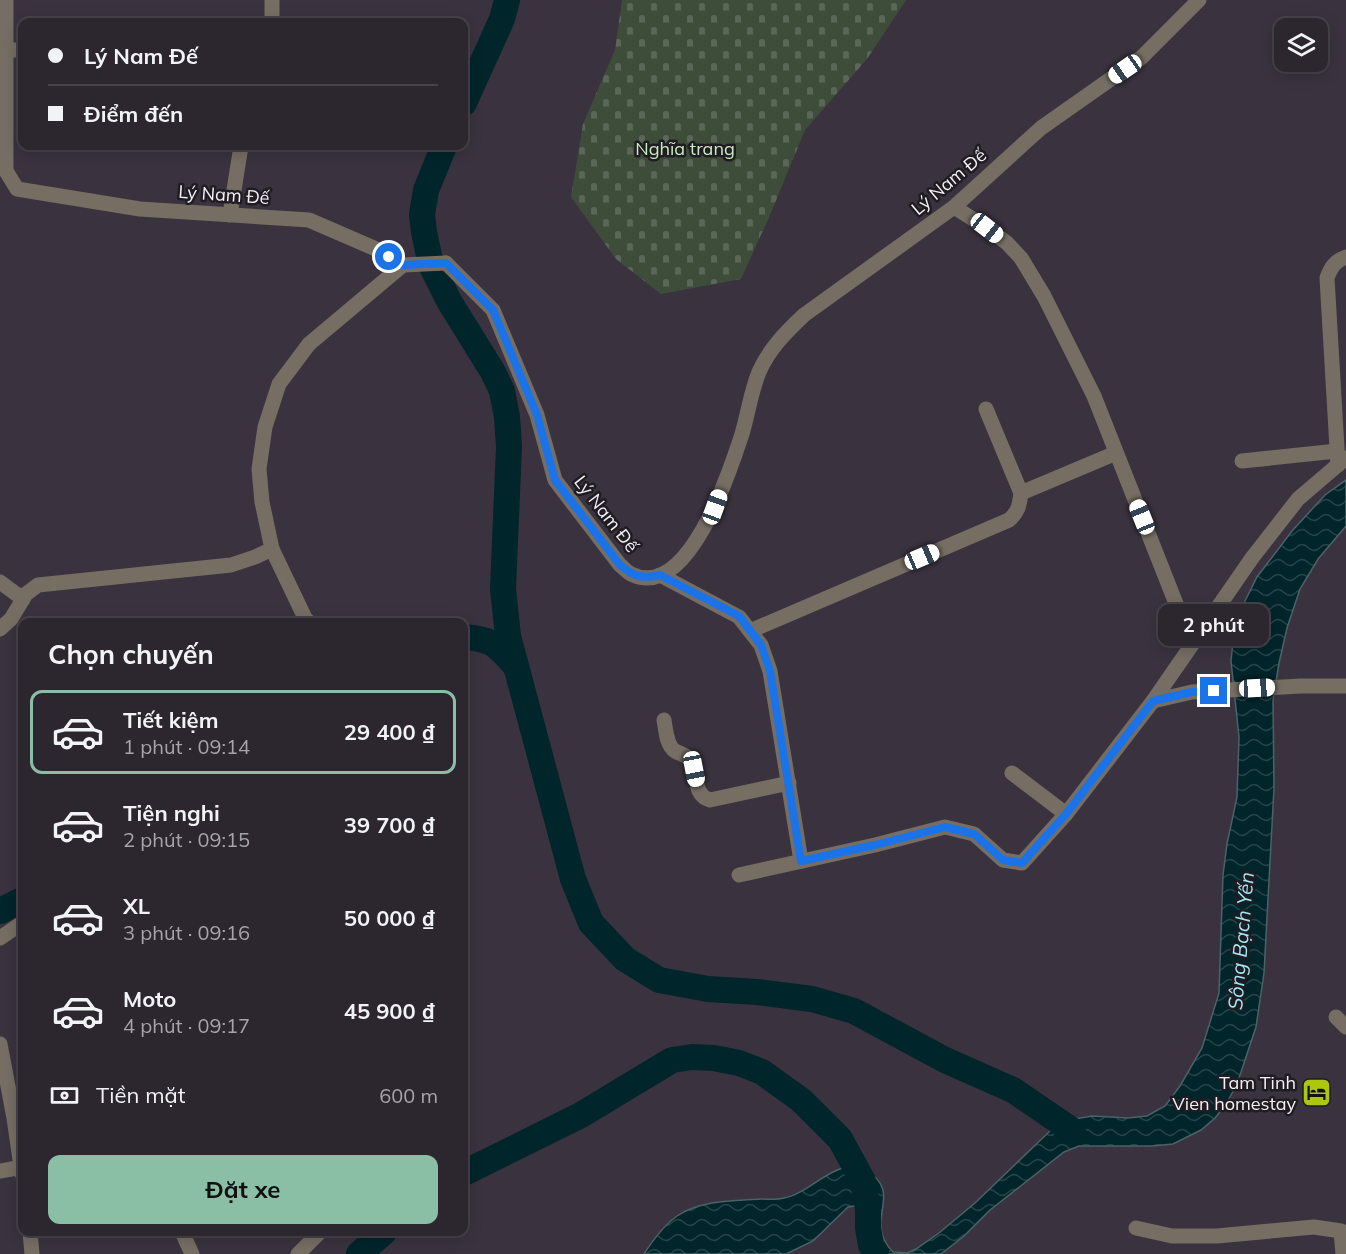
<!DOCTYPE html>
<html lang="vi">
<meta charset="utf-8">
<style>
body{margin:0;font-family:Mulish,sans-serif;background:#38323b;color:#f1f3f6;height:100vh;display:flex;flex-direction:column;font-size:22px;white-space:nowrap}
*{box-sizing:border-box;margin:0}
p{font-size:20px;color:#a6a5aa}
.icon{flex:none;width:33px;height:33px;fill:none;stroke:currentColor;stroke-width:2;stroke-linecap:round;stroke-linejoin:round}
.map{position:relative;flex:1;overflow:hidden}
.details{position:absolute;left:18px;top:618px;width:450px;height:618px;display:flex;flex-direction:column;background:#2c262f;border-radius:12px;box-shadow:0 3px 15px #0003,0 0 0 2px #48434b}
.details>*{flex:none}
.banner{position:absolute;left:18px;top:18px;width:450px;height:132px;border-radius:12px;box-shadow:0 3px 15px #0003,0 0 0 2px #48434b;display:grid;align-content:center;height:132px;padding:0 30px;background:#2c262f}
.controls{position:absolute;left:1274px;top:18px;display:grid;gap:12px}
.controls a{display:grid;place-items:center;width:54px;height:54px;border-radius:12px;background:#2c262f;box-shadow:0 3px 15px #0003,0 0 0 2px #48434b;font-size:30px}
.end{position:absolute;width:27px;height:27px;margin:-14px;border:8px solid #1a73e8;background:#fff;box-shadow:0 0 0 3px #fff}
.from{border-radius:50%}
.bubble{position:absolute;height:42px;border-radius:12px;background:#2c262f;box-shadow:0 3px 15px #0003,0 0 0 2px #48434b;font-size:20px;font-weight:700;line-height:42px;text-align:center}
.car{position:absolute;width:18px;height:36px;margin:-18px -9px;border-radius:8px;box-shadow:0 0 4px 2px #0007;background:linear-gradient(#fff 24%,#345 0 40%,#fff 0 76%,#345 0 86%,#fff 0)}
.banner b{display:flex;align-items:center;gap:21px;height:57px;font-size:22px}
.banner b+b{border-top:2px solid #48434b}
.banner i{width:15px;height:15px;background:#f1f3f6}
ul{padding:0;list-style:none}
li{display:flex;align-items:center;gap:18px;height:84px;margin:0 12px 9px;padding:0 18px;border:3px solid transparent;border-radius:12px}
li div{flex:1}
li b{display:block;font-size:22px}
li em{font-style:normal;font-weight:700}
li.selected{border-color:#8abfa5}
li>.icon{width:54px;height:54px;stroke-width:1.5}
h2{padding:0 30px;font-size:27px;line-height:72px}
.pay{display:flex;align-items:center;gap:15px;height:66px;padding:0 30px;font-size:22px}
.pay p{margin-inline-start:auto}
.cta{display:flex;gap:12px;margin-top:auto;padding:12px 30px}
.cta a{flex:1;height:69px;border-radius:12px;background:#8abfa5;color:#111;font-size:24px;font-weight:700;line-height:69px;text-align:center}
.map>svg:first-child{display:block}
</style>
<div class="map">
<svg width="1346" height="1254" viewBox="0 0 1346 1254">
<defs>
<pattern id="cemetery-stones" width="16" height="16" patternUnits="userSpaceOnUse" patternTransform="scale(1.5)"><rect width="16" height="16" fill="#3e4c3a"/><path d="M2 7V4a2 2 0 0 1 4 0v3zM10 15v-3a2 2 0 0 1 4 0v3z" fill="#5a6657"/></pattern>
<pattern id="water-waves" width="16" height="10" patternUnits="userSpaceOnUse" patternTransform="scale(1.5)"><rect width="16" height="10" fill="#00252b"/><path d="M0 5q4-4 8 0t8 0" fill="none" stroke="#26454a"/></pattern>
</defs>
<rect width="100%" height="100%" fill="#3a333f"/>
<path fill="url(#cemetery-stones)" d="M622,0h284l-39,59 -62,71 -35,85 -29,64 -80,15 -45,-35 -45,-62 12,-73 32,-74z"/>
<path fill="url(#water-waves)" stroke="#4a6268" stroke-width="1.5" d="M1346,480v46l-28,33 -18,30 -13,39 -8,35 -6,38 1,87 -10,185 -8,54 -19,57 -11,20 -11,14 -14,12 -28,14 -21,2h-73l-15,6 -74,58 -26,26 -23,18h-73c-7,-14 -4,-29 -8,-44l-5,-4 -7,1 -35,34 -27,13h-142c9,-14 19,-28 33,-38 24,-16 56,-15 84,-17 8,0 16,1 23,-1 28,-5 53,-43 83,-28 1,1 7,6 7,6 18,16 5,34 7,52 1,10 5,17 12,24l14,1 9,-4 23,-16 36,-30 76,-73 18,-10 23,-4 36,2 19,-2 18,-10 15,-20 22,-38 17,-55 4,-118 4,-31 10,-47 2,-60 -8,-76 4,-40 22,-44 35,-46 33,-36z"/>
<g fill="none" stroke-linecap="round" stroke-linejoin="round">
<g stroke="#00252b" stroke-width="26">
<path d="M464,103l38,-84 5,-19"/>
<path d="M444,146l-18,44 -4,25 2,17 7,33 18,36 44,71 9,19 5,26 2,29 -6,143 5,47 65,243 18,44 34,36 34,21 49,9 49,3 55,7 42,12 91,49 68,30 60,41"/>
<path d="M464,637c29,2 32,8 51,28"/>
<path d="M0,911l22,-11"/>
<path d="M464,1173l117,-58 91,-55 20,-3 22,1 25,5 23,9 39,28 39,39 23,42 5,28v19l3,17 5,9"/>
<path d="M359,1254l25,-22"/>
</g>
<g stroke="#766e63" stroke-width="15">
<path d="M6,0v171l11,18 123,20 169,11 67,29 27,16 43,-2"/>
<path d="M272,22v-22"/>
<path d="M6,50h16"/>
<path d="M954,207l33,21 20,15 14,15 23,38 50,100 98,248"/>
<path d="M230,215l11,-69"/>
<path d="M986,409l35,84 95,-40"/>
<path d="M1242,461l95,-10"/>
<path d="M1338,465l-11,-187c4,-11 8,-17 19,-21"/>
<path d="M272,549l33,69 4,4"/>
<path d="M660,575l79,42 22,28 9,26 31,190"/>
<path d="M0,582l23,17"/>
<path d="M750,631l259,-111c10,-9 10,-14 12,-27"/>
<path d="M1153,701l39,-9 109,-6h45"/>
<path d="M664,720c2,10 2,25 11,31 5,3 12,4 15,9 9,13 2,35 20,40l79,-17"/>
<path d="M1012,773l54,41"/>
<path d="M739,875l136,-30 70,-18 29,7 29,26 19,3 44,-49 87,-113 99,-143 46,-59 48,-41"/>
<path d="M0,938l22,-15"/>
<path d="M1336,1017l10,10"/>
<path d="M0,1044l14,74 8,56"/>
<path d="M0,1171l22,-4"/>
<path d="M1136,1228l36,8h45l97,-9 27,4 2,23"/>
<path d="M30,1232l2,22"/>
<path d="M182,1232l10,22"/>
<path d="M298,1254l22,-22"/>
</g>
<g stroke="#766e63" stroke-width="15">
<path d="M446,263l47,47 44,105 18,65 65,85c4,3 7,7 11,9 57,28 99,-103 111,-140 6,-20 9,-43 17,-62 10,-23 27,-40 45,-57l150,-108 87,-79 101,-71 57,-57"/>
<path d="M0,629l11,-10 15,-25 12,-9 193,-20 24,-8 17,-8 -10,-47 -3,-33 6,-42 14,-43 30,-40 94,-79"/>
</g>
</g>
<g fill="none" stroke-linecap="round" stroke-linejoin="round">
<path stroke="#1a73e8" stroke-width="8" d="M389,257l14,8 43,-2 47,47 44,105 18,65 65,85c14,12 22,14 40,10l79,41 22,29 9,26 31,190 74,-16 70,-18 29,7 29,26 19,3 44,-49 87,-113 39,-9 22,-1"/>
</g>
<defs>
<symbol id="hotel-square" viewBox="-11 -11 22 22"><rect x="-9" y="-9" width="18" height="18" rx="4" fill="#adc610" stroke="#1f1c22"/><path d="M-6-4.5h1.5V1H6V5H4.5V3h-9V5H-6ZM-4 0a1.8 1.8 0 1 1 3.6 0ZM.5 0V-2.5h3Q6-2.5 6 0Z" fill="#111"/></symbol>
</defs>
<g fill-rule="evenodd">
<use href="#hotel-square" x="1300" y="1076" width="33" height="33"/>
</g>
<g text-anchor="middle" stroke-width="5" stroke-linejoin="round" paint-order="stroke">
<g font-size="18" fill="#c6ebbd" stroke="#1f1c22">
<text x="685" y="155">Nghĩa trang</text>
</g>
<g font-size="18" fill="#f5f0f8" stroke="#1f1c22">
<text transform="translate(949 182) rotate(-40)" y="6">Lý Nam Đế</text>
<text transform="translate(224 195) rotate(4)" y="6">Lý Nam Đế</text>
<text transform="translate(606 514) rotate(52)" y="6">Lý Nam Đế</text>
</g>
<g font-size="18" fill="#f5f0f8" stroke="#1f1c22" text-anchor="end">
<text x="1296" y="1089">Tam Tinh<tspan x="1296" dy="21">Vien homestay</tspan></text>
</g>
<g font-size="20" font-style="italic" fill="#a1e8f5" stroke="#1f1c22">
<text transform="translate(1241 941) rotate(-85)" y="7">Sông Bạch Yến</text>
</g>
</g>
</svg>
<div class="controls">
<a><svg class="icon" aria-label="layers" viewBox="0 0 24 24"><path d="M12 4l9 5-9 5-9-5zM3 14l9 5 9-5"/></svg></a>
</div>
<i class="end from" style="left:389px;top:257px"></i>
<i class="end" style="left:1214px;top:691px"></i>
<div class="bubble" style="left:1158px;top:604px;width:111px">2 phút</div>
<i class="car" style="left:1125px;top:69px;rotate:235deg"></i>
<i class="car" style="left:987px;top:228px;rotate:128deg"></i>
<i class="car" style="left:715px;top:507px;rotate:20deg"></i>
<i class="car" style="left:1142px;top:517px;rotate:338deg"></i>
<i class="car" style="left:922px;top:557px;rotate:67deg"></i>
<i class="car" style="left:1257px;top:688px;rotate:87deg"></i>
<i class="car" style="left:694px;top:769px;rotate:169deg"></i>
<div class="banner">
<b><i class="from"></i>Lý Nam Đế</b>
<b><i></i>Điểm đến</b>
</div>
<section class="details">
<h2>Chọn chuyến</h2>
<ul>
<li class="selected"><svg class="icon" aria-label="car" viewBox="0 0 24 24"><path d="M5 17H2v-5l4-1 3-4h7l3 4 3 1v5h-3M9 17h6M6 11h13"/><circle cx="7" cy="17" r="2"/><circle cx="17" cy="17" r="2"/></svg><div><b>Tiết kiệm</b><p>1 phút · 09:14</p></div><em>29 400 ₫</em></li>
<li><svg class="icon" aria-label="car" viewBox="0 0 24 24"><path d="M5 17H2v-5l4-1 3-4h7l3 4 3 1v5h-3M9 17h6M6 11h13"/><circle cx="7" cy="17" r="2"/><circle cx="17" cy="17" r="2"/></svg><div><b>Tiện nghi</b><p>2 phút · 09:15</p></div><em>39 700 ₫</em></li>
<li><svg class="icon" aria-label="car" viewBox="0 0 24 24"><path d="M5 17H2v-5l4-1 3-4h7l3 4 3 1v5h-3M9 17h6M6 11h13"/><circle cx="7" cy="17" r="2"/><circle cx="17" cy="17" r="2"/></svg><div><b>XL</b><p>3 phút · 09:16</p></div><em>50 000 ₫</em></li>
<li><svg class="icon" aria-label="car" viewBox="0 0 24 24"><path d="M5 17H2v-5l4-1 3-4h7l3 4 3 1v5h-3M9 17h6M6 11h13"/><circle cx="7" cy="17" r="2"/><circle cx="17" cy="17" r="2"/></svg><div><b>Moto</b><p>4 phút · 09:17</p></div><em>45 900 ₫</em></li>
</ul>
<div class="pay"><svg class="icon" aria-label="cash" viewBox="0 0 24 24"><path d="M3 7h18v10H3z"/><circle cx="12" cy="12" r="2"/></svg>Tiền mặt<p>600 m</p></div>
<div class="cta"><a>Đặt xe</a></div>
</section>
</div>
